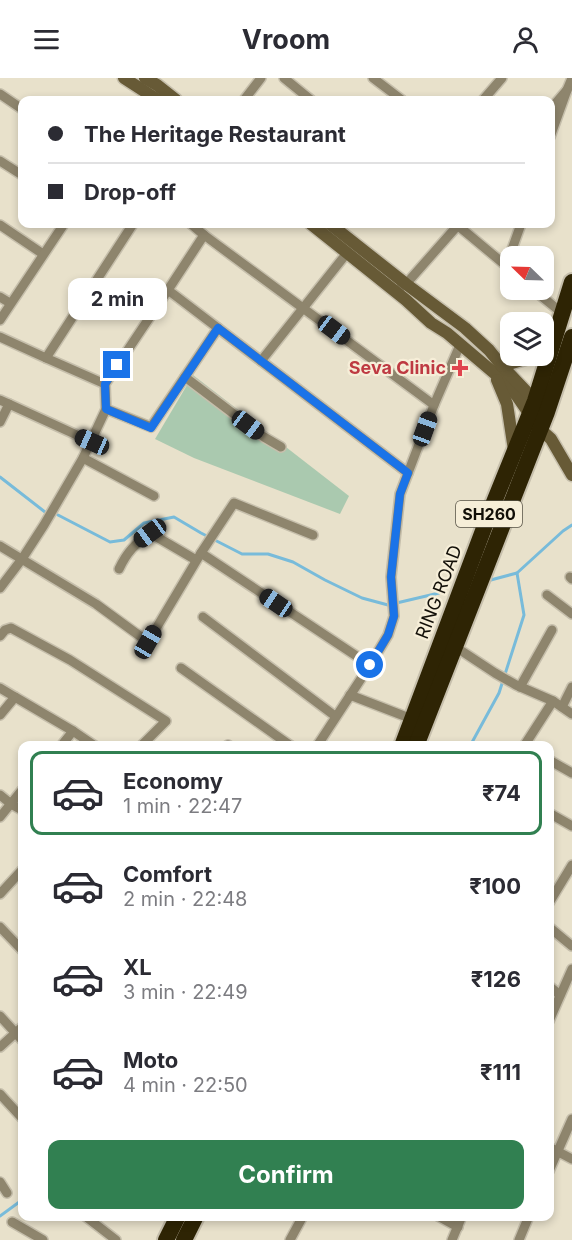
<!DOCTYPE html>
<meta charset="utf-8">
<style>
body{margin:0;font-family:Inter,sans-serif;background:#f2f2f3;color:#2b2b33;height:100vh;display:flex;flex-direction:column;font-size:22px;white-space:nowrap}
*{box-sizing:border-box;margin:0}
p{font-size:20px;color:#7c7c81}
.icon{flex:none;width:33px;height:33px;fill:none;stroke:currentColor;stroke-width:2;stroke-linecap:round;stroke-linejoin:round}
.map{position:relative;flex:1;overflow:hidden}
.sheet{position:absolute;left:18px;top:663px;width:536px;height:480px;display:flex;flex-direction:column;background:#fff;border-radius:12px;box-shadow:0 3px 9px #0003}
.sheet>*{flex:none}
.guide{position:absolute;left:18px;top:18px;width:537px;height:132px;border-radius:12px;box-shadow:0 3px 9px #0003;display:grid;align-content:center;height:132px;padding:0 30px;background:#fff}
.needle{width:39px;rotate:293deg}
.tools{position:absolute;left:500px;top:168px;display:grid;gap:12px}
.tools a{display:grid;place-items:center;width:54px;height:54px;border-radius:12px;background:#fff;box-shadow:0 3px 9px #0003;font-size:30px}
.end{position:absolute;width:27px;height:27px;margin:-14px;border:8px solid #1a73e8;background:#fff;box-shadow:0 0 0 3px #fff}
.from{border-radius:50%}
.bubble{position:absolute;height:42px;border-radius:12px;background:#fff;box-shadow:0 3px 9px #0003;font-size:20px;font-weight:700;line-height:42px;text-align:center}
.car{position:absolute;width:18px;height:36px;margin:-18px -9px;border-radius:8px;box-shadow:0 0 4px 2px #0007;background:linear-gradient(#222 24%,#8ab4d8 0 40%,#222 0 76%,#8ab4d8 0 86%,#222 0)}
.guide b{display:flex;align-items:center;gap:21px;height:57px;font-size:22px}
.guide b+b{border-top:2px solid #e1e1e2}
.guide i{width:15px;height:15px;background:#2b2b33}
ul{padding:10px 0 0;list-style:none}
li{display:flex;align-items:center;gap:18px;height:84px;margin:0 12px 9px;padding:0 18px;border:3px solid transparent;border-radius:12px}
li div{flex:1}
li b{display:block;font-size:22px}
li em{font-style:normal;font-weight:700}
li.active{border-color:#318051}
li>.icon{width:54px;height:54px;stroke-width:1.5}
.button{display:flex;gap:12px;margin-top:auto;padding:12px 30px}
.button a{flex:1;height:69px;border-radius:12px;background:#318051;color:#fff;font-size:24px;font-weight:700;line-height:69px;text-align:center}
header{display:flex;justify-content:space-between;align-items:center;height:78px;padding:0 30px;background:#fff;font-size:27px;font-weight:700}
.map>svg:first-child{display:block}
</style>
<header><svg class="icon" aria-label="menu" viewBox="0 0 24 24"><path d="M4 6h16M4 12h16M4 18h16"/></svg>Vroom<svg class="icon" aria-label="person" viewBox="0 0 24 24"><circle cx="12" cy="8" r="4"/><path d="M4 21q1-7 8-7t8 7"/></svg></header>
<div class="map">
<svg width="572" height="1162" viewBox="0 0 572 1162">
<rect width="100%" height="100%" fill="#e8e1cb"/>
<path fill="#aac9af" d="M193,297l156,121 -9,18 -146,-56 -39,-19z"/>
<g fill="none" stroke-linecap="round" stroke-linejoin="round">
<g stroke="#78bbda" stroke-width="3">
<path d="M0,399l45,35"/>
<path d="M58,437l52,27 14,-2 20,-17 30,-6 27,16 41,21h26l25,8 32,18 37,18 26,7 51,-12"/>
<path d="M487,503l30,-8"/>
<path d="M470,668l29,-53 25,-78 -7,-42 46,-42 9,-6"/>
<path d="M0,1138l22,-16"/>
</g>
<defs>
<g id="street">
<path d="M284,0l27,22"/>
<path d="M373,0l29,22"/>
<path d="M0,16l22,15"/>
<path d="M244,22l17,-22"/>
<path d="M483,22l19,-22"/>
<path d="M550,32l17,-20 5,-12"/>
<path d="M550,59l17,-47"/>
<path d="M0,83l22,14"/>
<path d="M133,146l-87,134 59,26 63,-94"/>
<path d="M191,146l13,11"/>
<path d="M456,146l54,45"/>
<path d="M0,147l43,29"/>
<path d="M506,188l15,-42"/>
<path d="M534,212l28,23"/>
<path d="M395,213l11,-7 53,-60"/>
<path d="M0,219l10,6"/>
<path d="M0,242l64,-96"/>
<path d="M0,259l46,21"/>
<path d="M261,283l86,-108"/>
<path d="M185,299l79,60 17,10"/>
<path d="M0,322l9,4 -9,18"/>
<path d="M9,326l83,38"/>
<path d="M106,331l45,18 67,-99"/>
<path d="M83,380l71,38"/>
<path d="M408,395l-240,-183 36,-55 230,170"/>
<path d="M0,468l96,58 52,38 53,-89 169,112 18,-30 6,-19 -3,-39 9,-83 34,-89 26,-60"/>
<path d="M201,475l33,-50 79,32"/>
<path d="M119,491c8,-17 16,-25 31,-36l46,27"/>
<path d="M570,499l2,2"/>
<path d="M0,510l22,-29 22,-34 39,-67 23,-49 -1,-25"/>
<path d="M547,517l25,19"/>
<path d="M203,539l132,99"/>
<path d="M0,558l5,-6 6,-2 59,32 96,61 -25,25"/>
<path d="M454,568l41,27 21,12 37,16"/>
<path d="M181,590l110,78"/>
<path d="M520,609l32,-57"/>
<path d="M0,610l15,9 -15,18"/>
<path d="M350,617l62,24"/>
<path d="M15,619l58,34 -12,15"/>
<path d="M562,629l10,-20"/>
<path d="M73,653l22,15"/>
<path d="M228,668v-1"/>
<path d="M317,668l53,-81"/>
<path d="M524,668l29,-45 19,13"/>
<path d="M549,682l23,13"/>
<path d="M0,717l11,9 11,6"/>
<path d="M549,735l23,13"/>
<path d="M0,739l22,-27"/>
<path d="M0,816l22,-24"/>
<path d="M549,825l23,-38"/>
<path d="M0,849l22,23"/>
<path d="M549,849l23,19"/>
<path d="M549,908l11,9"/>
<path d="M0,938l22,24"/>
<path d="M549,943l23,-52"/>
<path d="M0,969l22,-20"/>
<path d="M0,1016l22,24"/>
<path d="M549,1069l23,12"/>
<path d="M549,1093l23,-52"/>
<path d="M0,1104l7,11"/>
<path d="M85,1138l31,24"/>
<path d="M438,1138l20,11"/>
<path d="M12,1144l31,18"/>
<path d="M290,1162l13,-24"/>
<path d="M452,1162l10,-24"/>
<path d="M519,1162l10,-24"/>
</g>
<g id="secondary">
<path d="M124,0l34,22"/>
<path d="M145,0l12,7 19,15"/>
<path d="M311,146l95,76 25,23 16,10 53,45 17,18 23,33 11,10 21,36"/>
<path d="M330,146l76,60 59,44 24,22 13,16 37,39"/>
<path d="M502,288l33,-10"/>
<path d="M497,302l10,24 7,46"/>
</g>
<g id="highway">
<path d="M402,668l88,-234 45,-111 37,-119"/>
<path d="M416,668l131,-334 25,-75"/>
<path d="M166,1162l12,-24"/>
<path d="M184,1162l12,-24"/>
</g>
</defs>
<use href="#street" stroke="#c6bfac" stroke-width="12"/>
<use href="#secondary" stroke="#c6bfac" stroke-width="15"/>
<use href="#highway" stroke="#c6bfac" stroke-width="20"/>
<use href="#street" stroke="#8e856d" stroke-width="9"/>
<use href="#secondary" stroke="#675a36" stroke-width="12"/>
<use href="#highway" stroke="#2e2404" stroke-width="16"/>
</g>
<g fill="none" stroke-linecap="round" stroke-linejoin="round">
<path stroke="#1a73e8" stroke-width="8" d="M117,287l-12,19 1,25 45,19 67,-100 190,145 -8,21 -9,83 3,39 -6,19 -18,30"/>
</g>
<path fill="#e0444e" stroke="#f6eed8" stroke-width="2" d="M457 281h6v6h6v6h-6v6h-6v-6h-6v-6h6z"/>
<g text-anchor="middle" stroke-width="4.5" stroke-linejoin="round" paint-order="stroke">
<rect fill="#f6eed8" stroke="#565246" stroke-width="1.5" x="456" y="423" width="66" height="26" rx="4.5"/>
<g font-size="16" font-weight="bold" fill="#120f08">
<text x="489" y="442">SH260</text>
</g>
<g font-size="18" font-weight="bold" fill="#be3a42" stroke="#f6eed8" text-anchor="end">
<text x="446" y="296">Seva Clinic</text>
</g>
<g font-size="18" fill="#120f08" stroke="#f6eed8">
<text transform="translate(439 514) rotate(-69)" y="6">RING ROAD</text>
</g>
</g>
</svg>
<div class="tools">
<a><svg class="needle" viewBox="-14 -14 28 28"><path d="M0-13l5 13h-10z" fill="#e53935"/><path d="M0 13l5-13h-10z" fill="#7c7c81"/></svg></a>
<a><svg class="icon" aria-label="layers" viewBox="0 0 24 24"><path d="M12 4l9 5-9 5-9-5zM3 14l9 5 9-5"/></svg></a>
</div>
<i class="end from" style="left:370px;top:587px"></i>
<i class="end" style="left:117px;top:287px"></i>
<div class="bubble" style="left:68px;top:200px;width:99px">2 min</div>
<i class="car" style="left:334px;top:252px;rotate:127deg"></i>
<i class="car" style="left:248px;top:347px;rotate:127deg"></i>
<i class="car" style="left:425px;top:351px;rotate:20deg"></i>
<i class="car" style="left:92px;top:364px;rotate:294deg"></i>
<i class="car" style="left:150px;top:455px;rotate:234deg"></i>
<i class="car" style="left:276px;top:525px;rotate:304deg"></i>
<i class="car" style="left:148px;top:564px;rotate:30deg"></i>
<div class="guide">
<b><i class="from"></i>The Heritage Restaurant</b>
<b><i></i>Drop-off</b>
</div>
<section class="sheet">
<ul>
<li class="active"><svg class="icon" aria-label="car" viewBox="0 0 24 24"><path d="M5 17H2v-5l4-1 3-4h7l3 4 3 1v5h-3M9 17h6M6 11h13"/><circle cx="7" cy="17" r="2"/><circle cx="17" cy="17" r="2"/></svg><div><b>Economy</b><p>1 min · 22:47</p></div><em>₹74</em></li>
<li><svg class="icon" aria-label="car" viewBox="0 0 24 24"><path d="M5 17H2v-5l4-1 3-4h7l3 4 3 1v5h-3M9 17h6M6 11h13"/><circle cx="7" cy="17" r="2"/><circle cx="17" cy="17" r="2"/></svg><div><b>Comfort</b><p>2 min · 22:48</p></div><em>₹100</em></li>
<li><svg class="icon" aria-label="car" viewBox="0 0 24 24"><path d="M5 17H2v-5l4-1 3-4h7l3 4 3 1v5h-3M9 17h6M6 11h13"/><circle cx="7" cy="17" r="2"/><circle cx="17" cy="17" r="2"/></svg><div><b>XL</b><p>3 min · 22:49</p></div><em>₹126</em></li>
<li><svg class="icon" aria-label="car" viewBox="0 0 24 24"><path d="M5 17H2v-5l4-1 3-4h7l3 4 3 1v5h-3M9 17h6M6 11h13"/><circle cx="7" cy="17" r="2"/><circle cx="17" cy="17" r="2"/></svg><div><b>Moto</b><p>4 min · 22:50</p></div><em>₹111</em></li>
</ul>
<div class="button"><a>Confirm</a></div>
</section>
</div>
